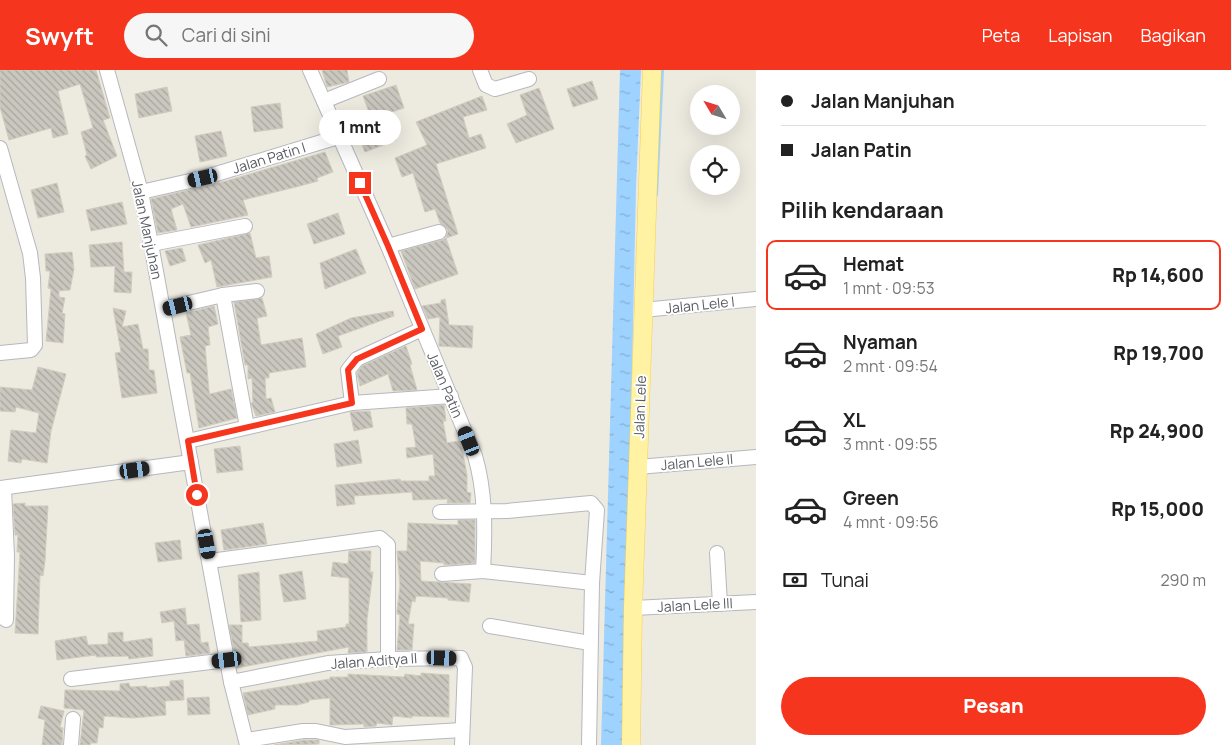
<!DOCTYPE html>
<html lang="id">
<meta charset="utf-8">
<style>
body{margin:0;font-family:Manrope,sans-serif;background:#f6f6f6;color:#222;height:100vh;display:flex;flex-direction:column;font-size:19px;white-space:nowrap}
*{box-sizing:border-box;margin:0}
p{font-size:16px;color:#767676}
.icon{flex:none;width:28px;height:28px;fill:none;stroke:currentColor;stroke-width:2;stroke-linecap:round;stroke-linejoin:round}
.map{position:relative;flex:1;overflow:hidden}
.side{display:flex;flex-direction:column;background:#fff;width:475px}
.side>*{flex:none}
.top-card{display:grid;align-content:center;height:110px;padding:0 25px;background:#fff}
.needle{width:32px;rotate:308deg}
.buttons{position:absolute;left:690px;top:15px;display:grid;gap:10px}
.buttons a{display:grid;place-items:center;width:50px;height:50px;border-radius:50%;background:#fff;box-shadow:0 5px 20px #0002;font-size:25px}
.end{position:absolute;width:22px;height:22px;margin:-11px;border:6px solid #f5351e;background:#fff;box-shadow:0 0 0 2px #fff}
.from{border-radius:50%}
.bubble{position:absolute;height:35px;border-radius:18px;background:#fff;box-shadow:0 5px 20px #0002;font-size:16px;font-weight:800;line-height:35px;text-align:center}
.car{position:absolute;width:15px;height:30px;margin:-15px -8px;border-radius:6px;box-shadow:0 0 4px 1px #0007;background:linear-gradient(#222 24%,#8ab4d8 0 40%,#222 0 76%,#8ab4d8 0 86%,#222 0)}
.top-card b{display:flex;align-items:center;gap:18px;height:48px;font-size:19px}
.top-card b+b{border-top:1px solid #e0e0e0}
.top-card i{width:12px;height:12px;background:#222}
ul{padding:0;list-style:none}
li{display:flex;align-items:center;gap:15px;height:70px;margin:0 10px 8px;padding:0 15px;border:2px solid transparent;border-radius:10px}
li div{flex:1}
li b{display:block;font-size:19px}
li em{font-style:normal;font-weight:800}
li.selected{border-color:#f5351e}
li>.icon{width:45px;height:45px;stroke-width:1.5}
h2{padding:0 25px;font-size:22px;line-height:60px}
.pay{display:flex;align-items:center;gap:12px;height:55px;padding:0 25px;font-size:19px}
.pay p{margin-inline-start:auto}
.button{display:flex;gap:10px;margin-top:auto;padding:10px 25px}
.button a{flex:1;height:58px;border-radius:30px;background:#f5351e;color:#fff;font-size:20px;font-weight:800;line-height:58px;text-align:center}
header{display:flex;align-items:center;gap:30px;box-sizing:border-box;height:70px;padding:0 25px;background:#f5351e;color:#fff}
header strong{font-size:24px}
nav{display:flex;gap:28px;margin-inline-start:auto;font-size:18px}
.search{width:350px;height:45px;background:#f6f6f6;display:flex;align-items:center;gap:12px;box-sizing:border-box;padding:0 18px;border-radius:28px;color:#767676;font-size:19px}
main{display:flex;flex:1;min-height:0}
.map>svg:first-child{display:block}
</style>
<header>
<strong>Swyft</strong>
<div class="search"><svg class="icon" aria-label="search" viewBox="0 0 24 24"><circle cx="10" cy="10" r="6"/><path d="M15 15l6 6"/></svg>Cari di sini</div>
<nav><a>Peta</a><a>Lapisan</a><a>Bagikan</a></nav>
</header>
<main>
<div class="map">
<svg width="756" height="675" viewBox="0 0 756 675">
<defs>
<pattern id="water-ripples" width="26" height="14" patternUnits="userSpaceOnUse" patternTransform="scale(1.25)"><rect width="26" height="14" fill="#9ed2ff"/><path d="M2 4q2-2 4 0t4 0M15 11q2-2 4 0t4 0" fill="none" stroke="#84aed2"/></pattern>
<pattern id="building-back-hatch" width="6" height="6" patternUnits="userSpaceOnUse" patternTransform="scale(1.25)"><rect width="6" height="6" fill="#cac7bf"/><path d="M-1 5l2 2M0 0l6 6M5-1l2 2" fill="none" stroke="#a7a59f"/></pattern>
</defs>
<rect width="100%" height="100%" fill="#edeae0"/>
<path fill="url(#water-ripples)" d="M620,0h21l-5,117 -12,558h-23z"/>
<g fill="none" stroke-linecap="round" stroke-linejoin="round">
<path stroke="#9ed2ff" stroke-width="4" d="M656,125l6,-125"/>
</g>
<g fill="url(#building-back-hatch)" stroke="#d2ccbe">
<path d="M0,0h96l14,48 -7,2 14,36 -26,13 -6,-13 2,-1 -6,-23 12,-4 -13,-44 -22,7 10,43 -15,4 -2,-10 -42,12 -9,-33z"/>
<path d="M322,0h25l2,12 -22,5z"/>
<path d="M592,11l6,18 -25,8 -6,-18z"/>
<path d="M396,15l8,23 -18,6 10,26 -31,12 -9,-22 17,-7 -10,-27z"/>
<path d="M167,17l5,24 -33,7 -4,-24z"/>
<path d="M539,18l15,41 -38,14 -9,-19 20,-9 -7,-20z"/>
<path d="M482,26l5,14 -24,7 6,21 12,-4 5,14 -50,16 22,70 -12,4 12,36 -43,15 -14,-38 41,-11 4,-2 2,-8 -8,-7 -5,-14 -10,3 -12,-39 -11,4 -7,-19 32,-13 -11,-23z"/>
<path d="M280,33l3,25 -29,4 -3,-25z"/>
<path d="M221,61l6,25 -27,6 -5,-26z"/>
<path d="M325,82l8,20 -16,6 1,3 -22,6 -53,13 5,15 -57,12 -8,-23 -12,5 6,21 -19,3 -7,-34 75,-18z"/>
<path d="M57,113l7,29 -26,6 -7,-28z"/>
<path d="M122,132l5,22 -36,7 -5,-21z"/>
<path d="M338,143l7,21 -31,10 -7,-20z"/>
<path d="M250,163l6,25 13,-2 3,21 -55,10 -6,-27 -6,3 -7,-18z"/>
<path d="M122,172l2,30h8l-1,21 -17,-1 1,-26 -24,1 -2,-22z"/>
<path d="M182,178l4,13 -16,5 -5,-15z"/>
<path d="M356,179l10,24 -41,16 -5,-26z"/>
<path d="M72,182l2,17 -4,21 -11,1v6l6,1 -3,15 3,1 -2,29 -17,-2 5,-52 -3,-1 2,-17h-4l-1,-17z"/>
<path d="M262,228l5,18 -10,2 4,27 41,-7 4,29 -37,6v5h-4l1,21 5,-1 4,14 -19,4 -5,-13 2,-1 -1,-24 -4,1v-14h-3l-11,-63z"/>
<path d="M445,229l4,26 24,1 -1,22 -33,-2 1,-29 -12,2 -6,-13 19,-3v-3z"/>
<path d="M214,236l4,18 -10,3 2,18 -5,1 4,45 1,3 21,-5 6,29 -38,10 -9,-55h-3l-7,-36 11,-2 -5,-22z"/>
<path d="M113,238l13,3 -4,16 16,-3 5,25h5l1,21h5l3,23 -35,5 -7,-45 6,-1z"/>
<path d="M393,241l1,5 -56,20 4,11 -19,7 -7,-20 35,-16z"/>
<path d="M406,276l6,18 -2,1 7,25 -24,1 -5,-17 -28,12 -3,-13 5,-7z"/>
<path d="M38,297l28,7 -15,57 -4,32 -25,-4 -1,4 -13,-2 3,-31 25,3 3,-20 -23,-6 -1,5 -15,-1v-24l32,3z"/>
<path d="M444,335l2,16h-3l4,22 12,-2 3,7 5,27v17l4,1 -1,10h-23l1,-4 -35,1 -1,-8 -58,4 1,8 -18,2 -2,-21 65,-6 1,2h28v-5h6l-2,-22 -26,4 -1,-10 10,-1 -4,-23h-5l-1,-16z"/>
<path d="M370,341l3,16 -19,4 -4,-19z"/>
<path d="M358,370l4,23 -25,4 -3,-23z"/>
<path d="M240,376l3,24 -26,3 -3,-24z"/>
<path d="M25,433v3h23l-3,55 -2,15 -3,-1 -2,59 -23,-1 5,-81h-3l1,-17h-3l-2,-31z"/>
<path d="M458,450h17v43l-31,2v-2l-24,-2 1,20 50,3 -2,18 -21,-2v-2l-32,-2 -1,6 -3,-1 -4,23h6l-2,26h-15l3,-35 -3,-1v-3l3,-26 -3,-34h10l1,-28 50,2z"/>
<path d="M263,453l4,21 -43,6 -3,-20z"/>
<path d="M180,470l2,19 -24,3 -3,-19z"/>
<path d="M349,481h22l-1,21h3l-6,47v33l-19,1 1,-6 -112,21 -8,-43h13v18h6l1,4 69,-6 -1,-10 29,-4v-3h3v-46l-18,-2 2,-14 15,2z"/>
<path d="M302,501l4,28 -22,3 -5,-27z"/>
<path d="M259,502l2,48 -20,2 -3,-47z"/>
<path d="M185,538l2,17 12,-1 2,19 7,-1 2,11 -24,3 -2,-16 -8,1 -2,-20 -12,2 -2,-11z"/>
<path d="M123,562v10l29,-4 1,18 -24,3 -1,-3 -32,1v-2l-39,5 -2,-19 31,-5 2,9 20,-1v-11z"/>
<path d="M421,603l28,2v42l-37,-1v2l-19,-2 -1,9 -15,-2 -1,3 -12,1v-3l-34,1v-27l-21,2v2l-12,3h-22v4l-27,6 -5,-22 87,-14v-2h18v-3l56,3 1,-3 16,2z"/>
<path d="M183,610l1,20 -19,1 1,14 -33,3 -29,-2 -1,12 -4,-1 -2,16h-6l-1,2h-10l4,-35 -20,-2 1,-18 55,1v-7l9,-1 1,4 17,-1v2l23,-2v-5z"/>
<path d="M209,627l1,17 -22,1 -1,-17z"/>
<path d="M41,636l23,5 -4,16 3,1 -1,17h-20l3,-25 -7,-2z"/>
<path d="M304,670h15v4l-45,1z"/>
</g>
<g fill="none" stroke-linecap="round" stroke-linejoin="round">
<defs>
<g id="minor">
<path d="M107,0l34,122 10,52 80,438 16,63"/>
<path d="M310,0l78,176 87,210c11,37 10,77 8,115"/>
<path d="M480,0l6,15 9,4 34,-10"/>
<path d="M324,31l55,-22"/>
<path d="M0,78l30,105 3,25 2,67 -4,5 -31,3"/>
<path d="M141,122l62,-14 135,-41"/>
<path d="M151,174l94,-18"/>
<path d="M388,176l51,-14"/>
<path d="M223,225l24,132"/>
<path d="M163,239l60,-14 34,-4"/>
<path d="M643,240l113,-11"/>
<path d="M352,333l-4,-33 9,-11 65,-30"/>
<path d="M188,371l164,-38 99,-7"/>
<path d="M638,397l118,-10"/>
<path d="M0,418l191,-26"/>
<path d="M4,418l3,68 -1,64"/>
<path d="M440,442l67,-1 84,-8 6,7 -5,73"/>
<path d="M717,483l3,51"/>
<path d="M210,491l170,-23 8,7v114"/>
<path d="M442,504l41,-3 109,12 -3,162"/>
<path d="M633,538l123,-6"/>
<path d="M490,556l100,17"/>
<path d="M71,609l156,-19"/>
<path d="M231,612l97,-19 60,-4 73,-1 4,9 -3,78"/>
<path d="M247,670l56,-9h13l29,6 117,-7"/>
<path d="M71,675l2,-26"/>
</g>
<path id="major" d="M631,675l2,-137 19,-538"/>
</defs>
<use href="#minor" stroke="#b6b8be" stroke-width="16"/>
<use href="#major" stroke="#fbce4b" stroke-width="19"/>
<use href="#minor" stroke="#fff" stroke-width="14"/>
<use href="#major" stroke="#fff3a3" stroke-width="18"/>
</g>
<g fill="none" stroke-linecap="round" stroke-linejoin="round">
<path stroke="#f5351e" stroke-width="6" d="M197,425l-9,-54 164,-38 -4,-33 9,-11 65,-30 -34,-83 -28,-63"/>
</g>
<g text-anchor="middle" stroke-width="4" stroke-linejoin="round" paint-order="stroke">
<g font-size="14" fill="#595d62" stroke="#fff">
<text transform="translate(269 88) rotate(-17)" y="5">Jalan Patin I</text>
<text transform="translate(147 160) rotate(78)" y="5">Jalan Manjuhan</text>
<text transform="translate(700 235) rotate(-6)" y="5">Jalan Lele I</text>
<text transform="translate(445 315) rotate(67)" y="5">Jalan Patin</text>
<text transform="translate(640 337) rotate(-88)" y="5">Jalan Lele</text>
<text transform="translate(697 392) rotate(-5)" y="5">Jalan Lele II</text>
<text transform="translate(695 535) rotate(-3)" y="5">Jalan Lele III</text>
<text transform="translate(374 591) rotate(-4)" y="5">Jalan Aditya II</text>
</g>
</g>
</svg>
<div class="buttons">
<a><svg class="needle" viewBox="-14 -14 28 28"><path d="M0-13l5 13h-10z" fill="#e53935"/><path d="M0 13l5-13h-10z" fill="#767676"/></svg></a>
<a><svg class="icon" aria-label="locate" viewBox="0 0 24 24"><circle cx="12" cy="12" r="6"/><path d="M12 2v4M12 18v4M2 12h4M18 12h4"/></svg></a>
</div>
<i class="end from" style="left:197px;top:425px"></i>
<i class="end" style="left:360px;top:113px"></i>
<div class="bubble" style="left:319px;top:40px;width:82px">1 mnt</div>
<i class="car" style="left:203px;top:108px;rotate:257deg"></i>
<i class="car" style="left:178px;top:236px;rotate:256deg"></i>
<i class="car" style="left:469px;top:371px;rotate:338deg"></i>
<i class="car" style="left:135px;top:400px;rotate:82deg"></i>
<i class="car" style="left:207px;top:474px;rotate:170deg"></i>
<i class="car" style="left:442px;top:588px;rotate:92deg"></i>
<i class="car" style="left:227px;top:590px;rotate:263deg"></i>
</div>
<section class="side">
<div class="top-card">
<b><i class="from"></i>Jalan Manjuhan</b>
<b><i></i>Jalan Patin</b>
</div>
<h2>Pilih kendaraan</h2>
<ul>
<li class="selected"><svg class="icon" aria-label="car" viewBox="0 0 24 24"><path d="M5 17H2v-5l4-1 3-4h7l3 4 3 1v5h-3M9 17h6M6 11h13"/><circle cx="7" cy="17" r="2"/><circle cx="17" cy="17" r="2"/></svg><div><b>Hemat</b><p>1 mnt · 09:53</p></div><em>Rp 14,600</em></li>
<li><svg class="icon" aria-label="car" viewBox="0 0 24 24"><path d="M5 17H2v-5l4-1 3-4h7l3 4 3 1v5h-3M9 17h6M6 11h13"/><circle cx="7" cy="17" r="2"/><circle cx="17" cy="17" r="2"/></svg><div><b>Nyaman</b><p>2 mnt · 09:54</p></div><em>Rp 19,700</em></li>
<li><svg class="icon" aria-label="car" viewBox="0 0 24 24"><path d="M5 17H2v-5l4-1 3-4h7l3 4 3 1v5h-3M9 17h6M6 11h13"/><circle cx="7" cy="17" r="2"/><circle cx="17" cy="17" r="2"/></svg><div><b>XL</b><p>3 mnt · 09:55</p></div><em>Rp 24,900</em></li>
<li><svg class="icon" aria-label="car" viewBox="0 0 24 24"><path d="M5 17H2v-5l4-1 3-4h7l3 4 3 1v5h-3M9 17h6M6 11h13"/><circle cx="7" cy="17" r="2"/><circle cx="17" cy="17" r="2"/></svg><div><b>Green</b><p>4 mnt · 09:56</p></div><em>Rp 15,000</em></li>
</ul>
<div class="pay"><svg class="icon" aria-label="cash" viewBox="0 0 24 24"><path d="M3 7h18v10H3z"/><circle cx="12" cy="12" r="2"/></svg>Tunai<p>290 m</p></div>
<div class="button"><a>Pesan</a></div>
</section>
</main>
